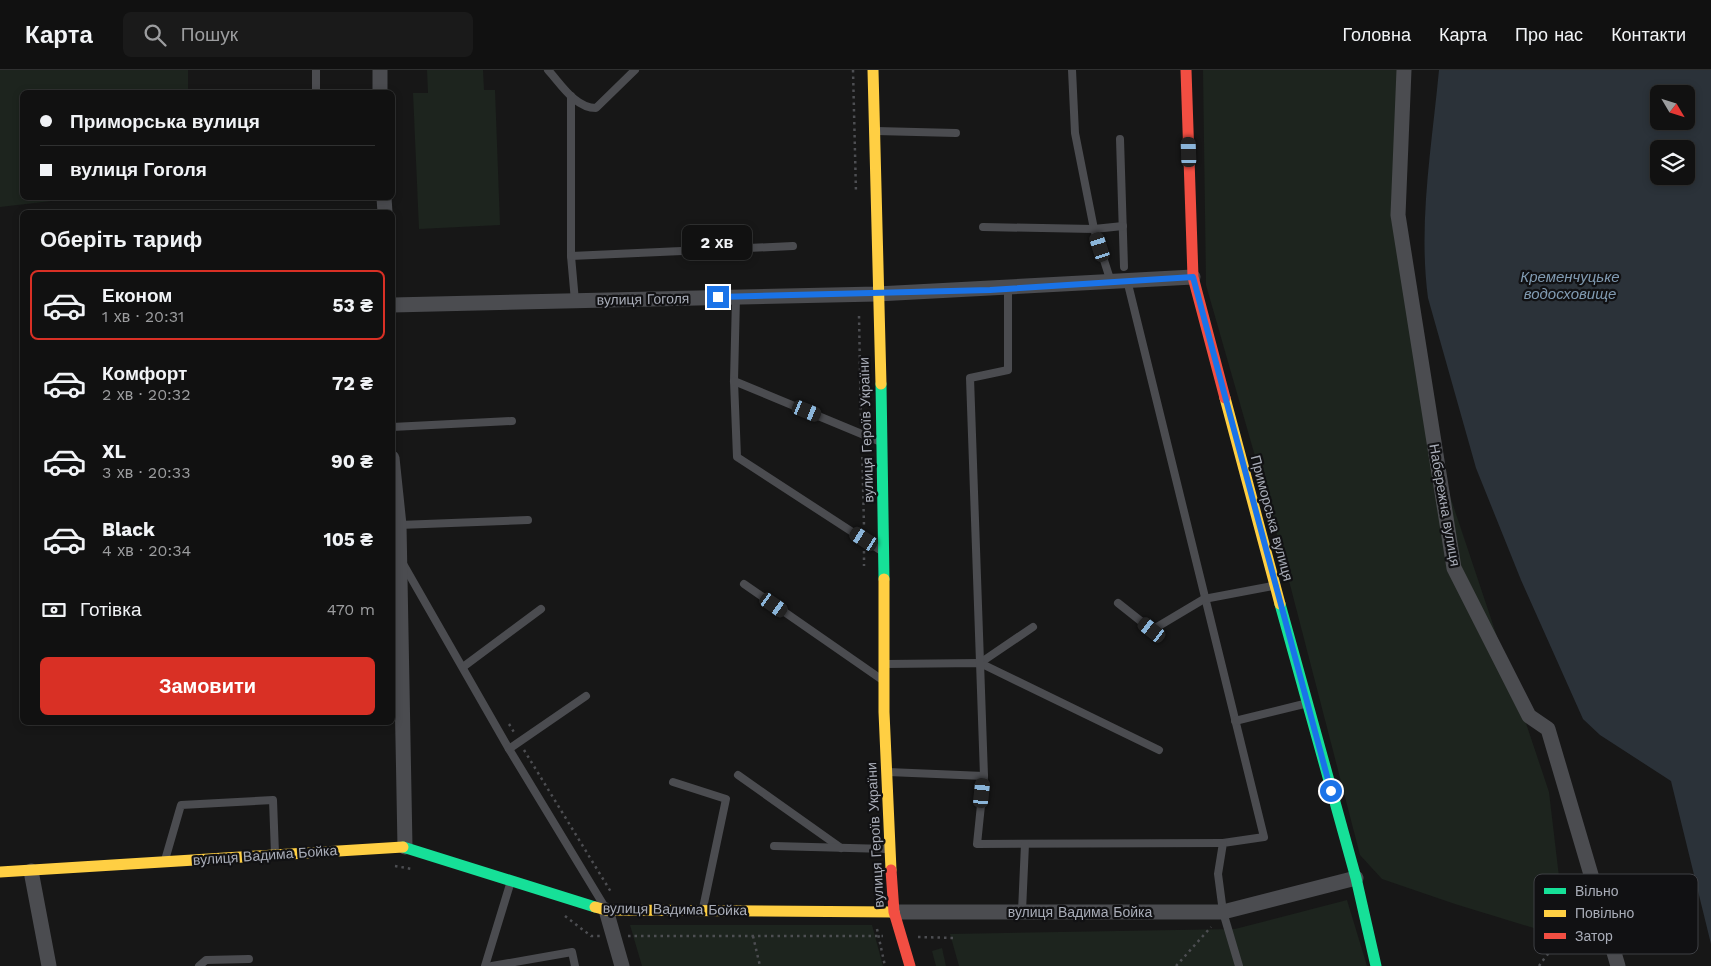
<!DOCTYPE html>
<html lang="uk">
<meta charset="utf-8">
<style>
body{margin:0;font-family:"Work Sans",sans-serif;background:#1a1a1a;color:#f1f3f6;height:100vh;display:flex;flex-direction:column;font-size:19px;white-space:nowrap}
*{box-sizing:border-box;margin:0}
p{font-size:16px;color:#9c9d9f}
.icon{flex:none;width:28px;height:28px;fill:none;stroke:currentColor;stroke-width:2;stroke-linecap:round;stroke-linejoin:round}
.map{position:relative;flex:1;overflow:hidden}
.sheet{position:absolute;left:20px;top:140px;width:375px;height:515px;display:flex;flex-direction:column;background:#111;border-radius:8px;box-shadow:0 2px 8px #0003,0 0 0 1px #303131}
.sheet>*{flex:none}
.guide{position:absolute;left:20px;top:20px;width:375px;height:110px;border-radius:8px;box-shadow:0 2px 8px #0003,0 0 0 1px #303131;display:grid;align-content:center;height:110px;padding:0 20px;background:#111}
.needle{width:32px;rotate:128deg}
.buttons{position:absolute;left:1650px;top:15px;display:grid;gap:10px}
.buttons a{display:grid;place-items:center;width:45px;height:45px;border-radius:8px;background:#111;box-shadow:0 2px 8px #0003,0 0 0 1px #303131;font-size:25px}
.end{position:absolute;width:22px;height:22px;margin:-11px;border:6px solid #1a73e8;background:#fff;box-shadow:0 0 0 2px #fff}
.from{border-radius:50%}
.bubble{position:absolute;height:35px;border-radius:8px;background:#111;box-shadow:0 2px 8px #0003,0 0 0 1px #303131;font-size:16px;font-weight:700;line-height:35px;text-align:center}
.car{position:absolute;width:15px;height:30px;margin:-15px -8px;border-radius:6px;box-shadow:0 0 4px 1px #0007;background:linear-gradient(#222 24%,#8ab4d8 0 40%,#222 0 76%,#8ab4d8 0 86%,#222 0)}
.guide b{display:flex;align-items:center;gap:18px;height:48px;font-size:19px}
.guide b+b{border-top:1px solid #303131}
.guide i{width:12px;height:12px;background:#f1f3f6}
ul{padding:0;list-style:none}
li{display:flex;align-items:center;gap:15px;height:70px;margin:0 10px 8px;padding:0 10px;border:2px solid transparent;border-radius:8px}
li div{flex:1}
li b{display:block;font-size:19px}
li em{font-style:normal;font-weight:700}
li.on{border-color:#d93025}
li>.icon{width:45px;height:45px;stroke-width:1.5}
h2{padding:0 20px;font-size:22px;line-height:60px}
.pay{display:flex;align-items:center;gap:12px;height:55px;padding:0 20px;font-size:19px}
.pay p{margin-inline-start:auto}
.action{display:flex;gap:10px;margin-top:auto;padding:10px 20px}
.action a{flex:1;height:58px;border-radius:8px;background:#d93025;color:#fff;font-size:20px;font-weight:700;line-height:58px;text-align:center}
header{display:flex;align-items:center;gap:30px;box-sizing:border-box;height:70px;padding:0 25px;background:#111;border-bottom:1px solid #303131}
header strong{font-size:24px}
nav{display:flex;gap:28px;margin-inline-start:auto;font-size:18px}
.search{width:350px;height:45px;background:#1a1a1a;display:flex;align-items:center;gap:12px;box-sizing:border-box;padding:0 18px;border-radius:8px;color:#9c9d9f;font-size:19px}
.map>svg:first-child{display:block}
</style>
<header>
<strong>Карта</strong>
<div class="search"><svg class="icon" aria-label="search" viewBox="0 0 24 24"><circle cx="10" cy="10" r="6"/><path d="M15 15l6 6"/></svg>Пошук</div>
<nav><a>Головна</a><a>Карта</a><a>Про нас</a><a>Контакти</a></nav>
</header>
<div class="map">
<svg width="1711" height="896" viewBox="0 0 1711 896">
<rect width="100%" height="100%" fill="#171717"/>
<g fill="#1d241e">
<path d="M0,0h188v22h-166v106h55l-77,9z"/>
<path d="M427,0h56l1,20h11l5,135 -81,4 -6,-136h15z"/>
<path d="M1203,0h204l-16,147 57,273 101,302 15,127 -27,10 -82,-25 -73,-25 -22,-24 -87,-336 -67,-234z"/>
<path d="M1347,830l20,66h-408l-9,-32 285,-5z"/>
<path d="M630,855h242l11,41h-241z"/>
<path d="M942,878l4,18h-10l-4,-15z"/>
</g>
<path fill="#2b3239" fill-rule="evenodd" d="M1439,0h272v874l-40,-163 -71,-46 -17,-16 -62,-139 -45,-112 -48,-170c-10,-75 4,-153 11,-228zM1659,24h27v27h-27zM1659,79h27v27h-27z"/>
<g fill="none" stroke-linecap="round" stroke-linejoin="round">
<g stroke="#4d4e52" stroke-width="2.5" stroke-dasharray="2.5 4" stroke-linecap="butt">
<path d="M853,0l3,123"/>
<path d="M859,246l2,107"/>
<path d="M862,374l2,82"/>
<path d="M864,481v15"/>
<path d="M509,654l6,10"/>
<path d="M524,680l87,142"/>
<path d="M395,796l17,3"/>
<path d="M565,846l26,20h9"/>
<path d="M877,859l8,37"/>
<path d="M628,866h255"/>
<path d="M753,866l7,30"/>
<path d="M918,867l36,1"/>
<path d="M1176,896l35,-39"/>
<path d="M1539,896l7,-10 43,-40"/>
</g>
<g stroke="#4b4c50" stroke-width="8">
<path d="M316,0v22"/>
<path d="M548,0c13,14 27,38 48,38l39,-38"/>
<path d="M1072,0l3,63 19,96 17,53"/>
<path d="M571,26v160l4,45"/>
<path d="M876,61l80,2"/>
<path d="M1120,69l4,128"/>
<path d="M983,157l111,2 29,-3"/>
<path d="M571,186l222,-10"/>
<path d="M1127,210l137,557 -41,6 -5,31 5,38 16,54"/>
<path d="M736,227l-2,84 3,76 143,93"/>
<path d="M734,311l147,61"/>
<path d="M392,357l120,-6"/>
<path d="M399,455l129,-5"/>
<path d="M402,492l107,187 94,155"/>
<path d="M744,514l137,95"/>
<path d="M1118,533l34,27 52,-31 69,-13"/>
<path d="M980,593l53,-36"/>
<path d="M886,594l94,-1 179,87"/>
<path d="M463,597l78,-58"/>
<path d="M1235,651l69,-17"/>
<path d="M509,679l77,-53"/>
<path d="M888,702l96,4 -7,68 246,-1"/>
<path d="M738,705l103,73"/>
<path d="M984,706l-14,-398 38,-8v-81"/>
<path d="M673,712l53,17 -23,109"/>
<path d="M774,776l113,3"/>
<path d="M165,790l16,-55 92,-5 2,54"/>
<path d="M1022,841l3,-67"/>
<path d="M199,896l7,-6 43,-1"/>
<path d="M485,896l26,-85"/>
<path d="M492,896l80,-14 3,14"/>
</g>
<g stroke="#4b4c50" stroke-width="15">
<path d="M380,0v22"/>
<path d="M1404,0l-6,145 56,353 75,148 19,13 70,237"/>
<path d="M384,128l1,14"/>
<path d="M392,235l485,-11 316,-17"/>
<path d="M392,388l7,67 6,322"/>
<path d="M31,801l18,95"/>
<path d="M606,840l16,56"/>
<path d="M894,842h329l133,-34"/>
</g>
<g stroke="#16e098" stroke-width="11">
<path d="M881,314l3,195"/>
<path d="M1280,534l76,274 20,88"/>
<path d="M403,777l192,60"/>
</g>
<g stroke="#ffcf43" stroke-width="11">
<path d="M873,0l8,314"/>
<path d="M1225,328l55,206"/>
<path d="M884,509v133l7,158"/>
<path d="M0,802l403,-25"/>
<path d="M595,837l11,3 288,2"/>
</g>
<g stroke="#f24e42" stroke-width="11">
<path d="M1186,0l7,207 32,121"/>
<path d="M891,800l3,42 16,54"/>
</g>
</g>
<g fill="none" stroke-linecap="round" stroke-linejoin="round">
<path stroke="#1a73e8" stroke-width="6" d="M718,227l272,-7 203,-13 138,514"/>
</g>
<g text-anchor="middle" stroke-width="4.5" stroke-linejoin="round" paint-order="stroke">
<g font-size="14" fill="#a9adb8" stroke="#111113">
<text transform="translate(643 229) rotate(-1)" y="5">вулиця Гоголя</text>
<text transform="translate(866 360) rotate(-92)" y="5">вулиця Героїв України</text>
<text transform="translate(1445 435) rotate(80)" y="5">Набережна вулиця</text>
<text transform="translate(1272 448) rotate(75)" y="5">Приморська вулиця</text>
<text transform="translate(875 765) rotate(-93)" y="5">вулиця Героїв України</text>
<text transform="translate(265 785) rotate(-4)" y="5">вулиця Вадима Бойка</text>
<text transform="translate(675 839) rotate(1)" y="5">вулиця Вадима Бойка</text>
<text x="1080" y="847">вулиця Вадима Бойка</text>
</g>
<g font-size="15" font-style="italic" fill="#819bb2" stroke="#111113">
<text x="1570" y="212">Кременчуцьке<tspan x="1570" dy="17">водосховище</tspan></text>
</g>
</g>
<rect x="1534" y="804" width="164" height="80" rx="8" fill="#111113" stroke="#3f4045" stroke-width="1"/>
<rect x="1544" y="818" width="22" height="6" fill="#16e098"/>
<rect x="1544" y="840" width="22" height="7" fill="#ffcf43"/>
<rect x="1544" y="863" width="22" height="6" fill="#f24e42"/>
<g font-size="14" fill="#a9adb8">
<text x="1575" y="826">Вільно</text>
<text x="1575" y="848">Повільно</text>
<text x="1575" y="871">Затор</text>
</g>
</svg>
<div class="buttons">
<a><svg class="needle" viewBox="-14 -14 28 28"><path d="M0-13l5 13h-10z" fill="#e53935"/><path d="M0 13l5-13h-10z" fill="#9c9d9f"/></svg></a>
<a><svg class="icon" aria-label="layers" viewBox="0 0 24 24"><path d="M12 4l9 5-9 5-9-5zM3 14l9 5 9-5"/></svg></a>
</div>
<i class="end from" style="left:1331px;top:721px"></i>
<i class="end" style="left:718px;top:227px"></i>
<div class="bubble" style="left:682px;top:155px;width:70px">2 хв</div>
<i class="car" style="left:1189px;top:82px;rotate:358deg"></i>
<i class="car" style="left:1100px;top:177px;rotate:342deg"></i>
<i class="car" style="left:807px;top:341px;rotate:112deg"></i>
<i class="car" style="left:864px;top:469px;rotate:303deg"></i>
<i class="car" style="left:774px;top:535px;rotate:125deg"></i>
<i class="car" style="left:1152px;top:560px;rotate:308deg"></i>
<i class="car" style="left:982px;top:723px;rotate:6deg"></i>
<div class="guide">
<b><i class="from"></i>Приморська вулиця</b>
<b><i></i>вулиця Гоголя</b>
</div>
<section class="sheet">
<h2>Оберіть тариф</h2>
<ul>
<li class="on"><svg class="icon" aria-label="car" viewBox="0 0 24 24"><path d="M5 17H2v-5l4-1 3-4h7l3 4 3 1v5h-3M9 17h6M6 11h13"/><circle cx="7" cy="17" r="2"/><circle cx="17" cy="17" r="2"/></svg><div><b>Економ</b><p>1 хв · 20:31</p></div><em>53 ₴</em></li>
<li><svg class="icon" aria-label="car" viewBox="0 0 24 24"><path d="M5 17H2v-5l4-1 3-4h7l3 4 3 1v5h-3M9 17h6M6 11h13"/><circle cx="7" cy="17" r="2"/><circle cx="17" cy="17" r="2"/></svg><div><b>Комфорт</b><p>2 хв · 20:32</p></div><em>72 ₴</em></li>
<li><svg class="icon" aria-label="car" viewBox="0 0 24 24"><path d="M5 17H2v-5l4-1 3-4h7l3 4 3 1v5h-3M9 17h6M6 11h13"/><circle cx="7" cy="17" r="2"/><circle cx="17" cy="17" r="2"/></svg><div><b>XL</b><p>3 хв · 20:33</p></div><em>90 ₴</em></li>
<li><svg class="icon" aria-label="car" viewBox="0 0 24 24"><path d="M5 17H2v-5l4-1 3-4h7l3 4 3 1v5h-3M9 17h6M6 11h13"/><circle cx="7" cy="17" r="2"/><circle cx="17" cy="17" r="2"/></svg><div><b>Black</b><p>4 хв · 20:34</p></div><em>105 ₴</em></li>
</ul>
<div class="pay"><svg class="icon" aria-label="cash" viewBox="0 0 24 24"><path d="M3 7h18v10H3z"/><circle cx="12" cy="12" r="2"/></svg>Готівка<p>470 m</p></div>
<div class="action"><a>Замовити</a></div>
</section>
</div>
